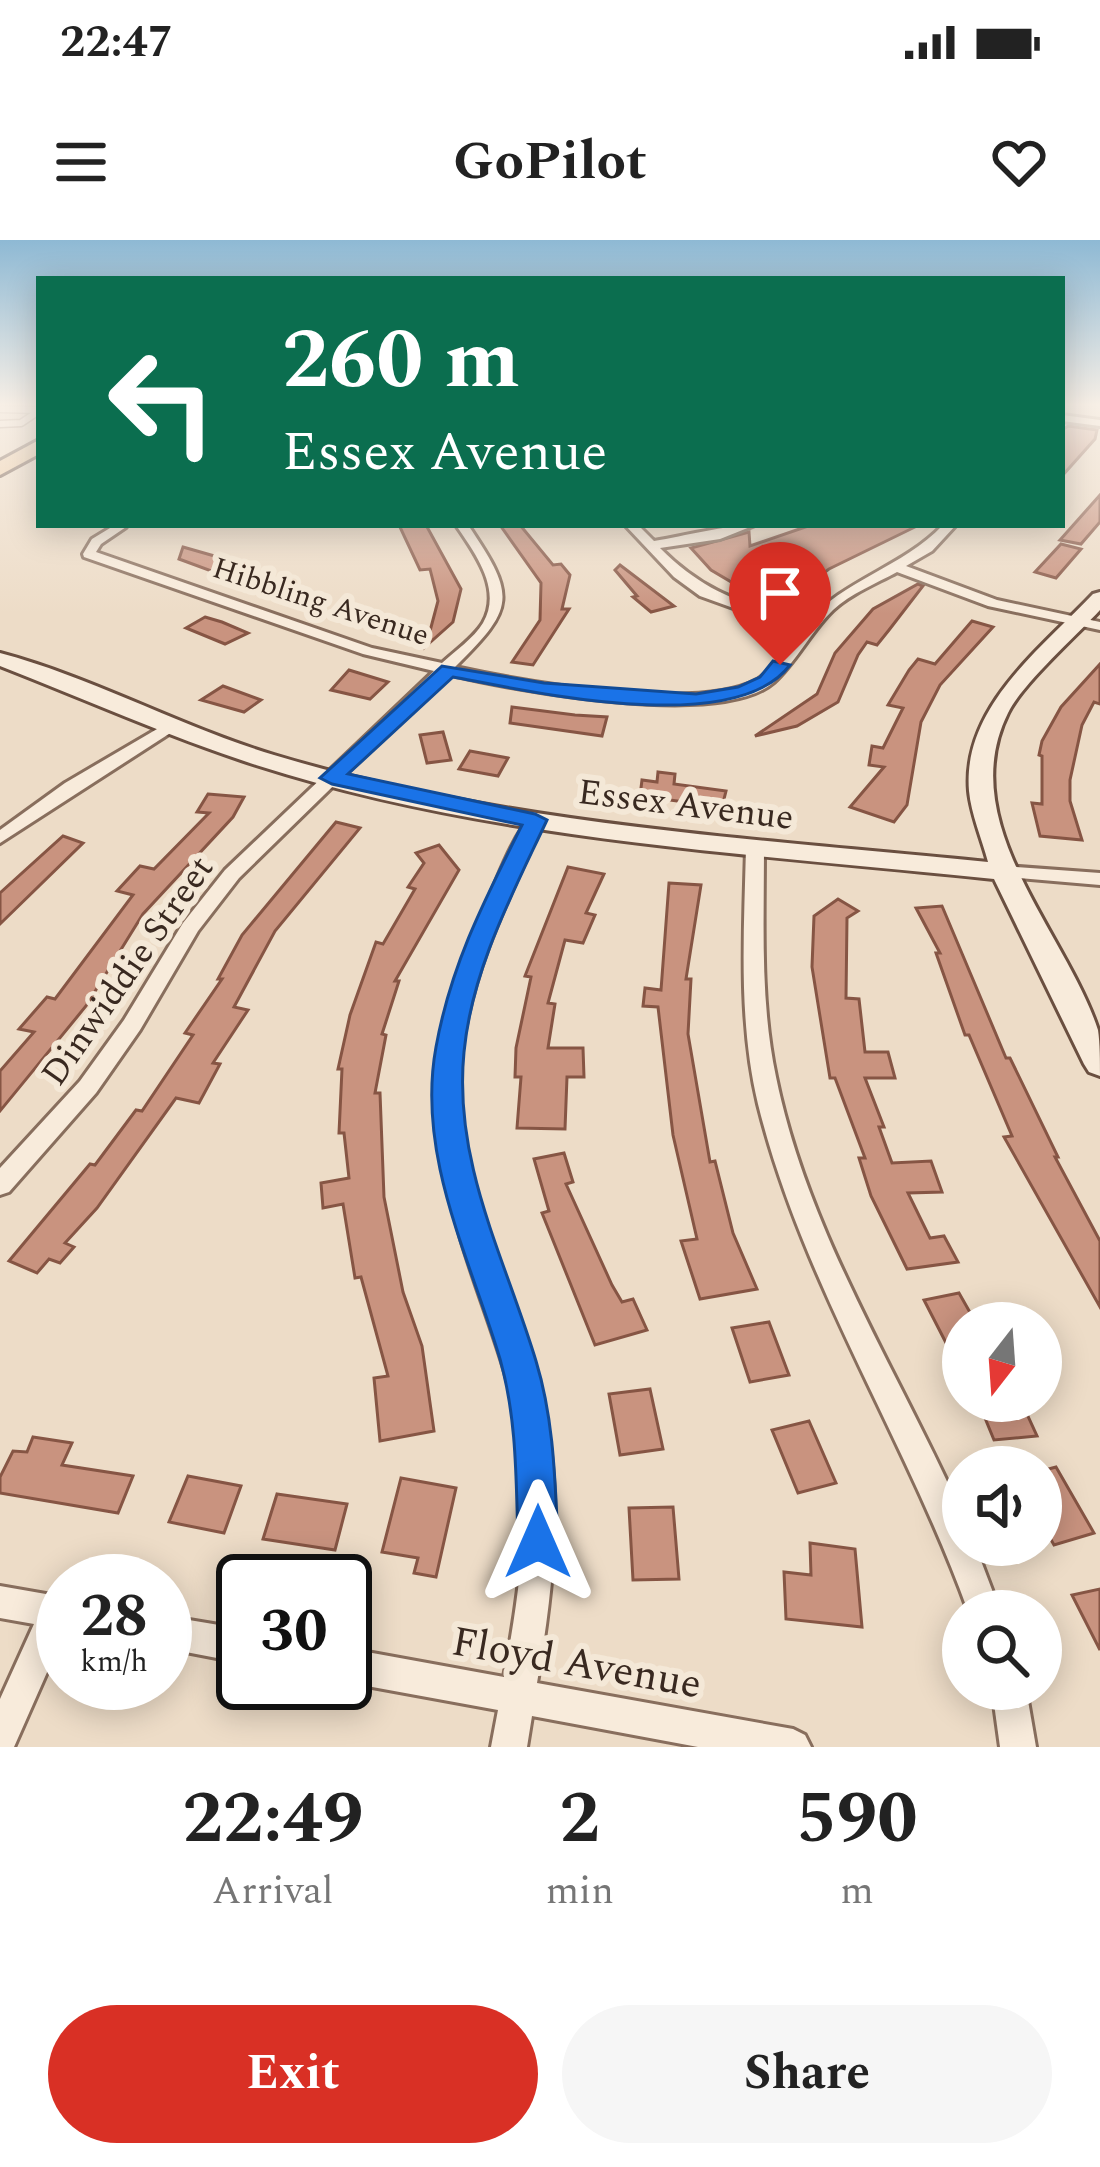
<!DOCTYPE html>
<html lang="en">
<head>
<meta charset="utf-8">
<style>
  :root { --surface:#fff; --page:#f6f6f6; --text:#222; --muted:#767676; --accent:#d93025 }
  body { margin:0; font-family:Spectral,serif; background:var(--page); color:var(--text); height:100vh; display:flex; flex-direction:column; font-size:45px; white-space:nowrap }
  * { box-sizing:border-box; margin:0 }
  p { font-size:39px; color:var(--muted) }
  .icon { flex:none; width:66px; height:66px; fill:none; stroke:currentColor; stroke-width:2; stroke-linecap:round; stroke-linejoin:round }
  .map { position:relative; height:1507px; overflow:hidden }
  .sheet { display:flex; flex-direction:column; background:var(--surface); flex:1 }
  .sheet>* { flex:none }
  .top-card { position:absolute; left:36px; top:36px; width:1029px; height:252px; border-radius:0px; box-shadow:0 6px 30px #0003; background:#0b6e4f; color:#fff; overflow:hidden }
  .needle { width:78px; rotate:197deg }
  .controls { position:absolute; left:942px; top:1062px; display:grid; gap:24px }
  .controls a { display:grid; place-items:center; width:120px; height:120px; border-radius:50%; background:var(--surface); box-shadow:0 6px 30px #0003; font-size:60px }
  .speed { position:absolute; left:36px; top:1314px; display:flex; gap:24px; font-size:60px; font-weight:700; text-align:center }
  .speed>* { display:grid; place-content:center; width:156px; height:156px; border-radius:50%; background:var(--surface); box-shadow:0 6px 30px #0003; line-height:1 }
  .speed small { font-size:30px; font-weight:400 }
  .speed .limit { border:6px solid #111; border-radius:18px; background:#fff; color:#111 }
  .pin { position:absolute; display:grid; place-items:center; width:102px; height:102px; color:#fff; margin:-123px -51px; border-radius:50% 50% 50% 0; rotate:-45deg; box-shadow:0 0 12px #0007 }
  .pin .icon { rotate:45deg }
  .me { position:absolute; width:132px; margin:-66px; rotate:0deg; stroke-linejoin:round; filter:drop-shadow(0 0 9px #0008) }
  .turn { display:flex; align-items:center; gap:42px; height:252px; padding:0 48px; font-size:54px }
  .turn .icon { width:156px; height:156px; stroke-width:2.5 }
  .turn b { display:block; font-size:84px; line-height:102px }
  .eta { display:flex; justify-content:space-evenly; align-items:center; height:204px; text-align:center }
  .eta b { font-size:72px; font-weight:700; line-height:84px }
  .action { display:flex; gap:24px; margin-top:auto; padding:24px 48px }
  .action a { flex:1; height:138px; border-radius:72px; background:var(--accent); color:#fff; font-size:48px; font-weight:700; line-height:138px; text-align:center }
  .action a+a { background:var(--page); color:var(--text) }
  .status { display:flex; justify-content:space-between; align-items:center; height:84px; padding:0 60px; background:var(--surface); direction:ltr }
  .status svg { height:33px; fill:currentColor }
  header { display:flex; justify-content:space-between; align-items:center; height:156px; padding:0 48px; background:var(--surface); font-size:54px; font-weight:700 }
  .map>svg:first-child { display:block }
  .building { fill:#c9937f; stroke:#865544; stroke-width:3 }
  .lines { fill:none; stroke-linecap:round; stroke-linejoin:round }
  .lane-casing { stroke:#886e5d; stroke-width:9 }
  .street-casing { stroke:#886e5d; stroke-width:6 }
  .secondary-casing { stroke:#6a4f40; stroke-width:6 }
  .primary-casing { stroke:#563d31; stroke-width:6 }
  .lane { stroke:#f8ebdb; stroke-width:6 }
  .street { fill:#f8ebdb; fill-rule:evenodd }
  .secondary { fill:#f8ebdb; fill-rule:evenodd }
  .primary { fill:#eecba1; fill-rule:evenodd }
  .route { fill:#1a73e8; stroke:#114b97; stroke-width:3 }
  .labels { text-anchor:middle; stroke-width:12; stroke-linejoin:round; paint-order:stroke }
  .far-street-label { font-size:30px; fill:#392920; stroke:#f4e8d7 }
  .street-label { font-size:36px; fill:#392920; stroke:#f4e8d7 }
  .near-street-label { font-size:42px; fill:#392920; stroke:#f4e8d7 }
</style>
</head>
<body>
<div class="status"><b>22:47</b><svg viewBox="0 0 49 12"><path d="M0 12V9h3v3zM5 12V6h3v6zM10 12V3h3v9zM15 12V0h3v12zM26 1h20v11H26zM47 4h2v5h-2z"/></svg></div>
<header><svg class="icon" aria-label="menu" viewBox="0 0 24 24"><path d="M4 6h16M4 12h16M4 18h16"/></svg>GoPilot<svg class="icon" aria-label="heart" viewBox="0 0 24 24"><path d="M12 20l-8-8c-3-5 5-10 8-4 3-6 11-1 8 4z"/></svg></header>
<div class="map">
<svg width="1100" height="1507" viewBox="0 0 1100 1507">
  <rect width="100%" height="100%" fill="#eddcc7"/>
  <g class="building">
    <polygon points="1068,186 1097,190 1095,199 1062,236 1062,190"/>
    <polygon points="1100,255 1100,282 1081,304 1060,300"/>
    <polygon points="399,285 426,285 461,349 453,382 426,406 438,361 430,329 420,330"/>
    <polygon points="500,285 520,285 553,325 561,324 570,335 562,369 569,369 533,425 512,422 540,380 541,343"/>
    <polygon points="811,285 919,285 829,329 784,363 750,353 711,330 691,308 749,292 750,306"/>
    <polygon points="1061,304 1081,309 1056,338 1035,332"/>
    <polygon points="183,307 225,319 252,328 230,338 179,319"/>
    <polygon points="620,325 674,366 651,372 633,357 637,356 615,330"/>
    <polygon points="918,344 923,346 889,390 877,405 867,402 858,415 838,462 797,486 755,496 817,454 835,413 873,369"/>
    <polygon points="205,377 222,382 248,393 225,404 186,388"/>
    <polygon points="972,381 993,387 940,445 921,482 907,565 894,582 850,567 884,527 869,525 872,506 883,508 903,468 888,465 909,430 918,419 935,424"/>
    <polygon points="1100,424 1100,464 1094,462 1082,485 1070,540 1070,561 1082,600 1040,596 1032,563 1042,564 1042,516 1039,515 1042,501 1061,467"/>
    <polygon points="349,430 388,442 370,459 331,450"/>
    <polygon points="223,446 261,460 244,472 201,460"/>
    <polygon points="512,467 575,475 607,477 602,496 510,483"/>
    <polygon points="443,492 451,520 427,523 420,495"/>
    <polygon points="470,511 508,518 498,536 459,529"/>
    <polygon points="658,532 675,534 674,544 726,551 722,567 640,556 642,540 657,542"/>
    <polygon points="208,554 244,557 233,577 143,674 86,766 0,871 0,831 34,792 19,789 47,757 55,759 133,655 117,651 140,626 154,629 209,573 197,572"/>
    <polygon points="336,582 360,588 275,691 234,767 248,770 213,823 220,824 199,863 176,858 97,968 65,1003 74,1007 60,1023 49,1019 37,1033 9,1021 90,924 95,925 136,870 142,871 193,795 185,793 222,739 218,739 242,695"/>
    <polygon points="63,596 83,603 0,684 0,653"/>
    <polygon points="439,605 459,630 395,741 399,741 382,794 386,795 375,853 380,853 384,957 403,1052 422,1106 434,1191 380,1201 374,1138 388,1136 361,1037 355,1038 343,964 323,968 321,943 349,938 344,893 339,893 342,829 338,829 350,775 376,702 383,704 415,649 408,647 424,623 416,613"/>
    <polygon points="568,627 604,634 586,673 595,675 583,703 565,700 548,763 555,764 548,808 583,808 584,837 567,837 565,889 517,888 521,837 515,837 516,808 531,737 525,736"/>
    <polygon points="669,643 701,645 686,739 691,739 688,794 710,922 715,921 733,993 757,1049 700,1059 681,1001 697,999 673,895 658,767 643,766 645,748 661,750"/>
    <polygon points="838,659 858,671 847,678 846,758 859,759 865,812 888,812 895,838 865,838 884,887 879,887 892,923 931,921 942,952 908,953 930,998 944,996 958,1022 907,1029 871,956 859,918 865,918 835,838 830,838 812,727 814,676"/>
    <polygon points="942,666 1006,818 1010,818 1058,917 1055,917 1100,1001 1100,1067 1004,897 1012,896 969,795 965,795 936,713 940,713 916,668"/>
    <polygon points="564,913 573,942 566,944 612,1045 622,1062 633,1059 647,1090 595,1105 542,973 549,971 534,919"/>
    <polygon points="959,1053 976,1083 963,1083 963,1136 924,1060"/>
    <polygon points="769,1082 789,1135 750,1142 732,1088"/>
    <polygon points="650,1149 663,1209 620,1215 609,1154"/>
    <polygon points="978,1161 1021,1161 1037,1196 994,1200"/>
    <polygon points="809,1181 836,1243 798,1253 772,1190"/>
    <polygon points="33,1197 72,1203 62,1225 133,1236 118,1273 0,1253 0,1237 13,1211 27,1212"/>
    <polygon points="1056,1227 1094,1293 1054,1305 1041,1282 1041,1231"/>
    <polygon points="188,1236 241,1246 224,1293 169,1282"/>
    <polygon points="401,1238 456,1248 436,1337 414,1333 418,1318 382,1312"/>
    <polygon points="277,1254 347,1264 335,1310 263,1299"/>
    <polygon points="673,1267 679,1339 633,1340 629,1268"/>
    <polygon points="810,1303 855,1309 862,1387 786,1379 784,1332 811,1335"/>
    <polygon points="1100,1349 1100,1410 1072,1355"/>
  </g>
  <g class="lines">
    <g class="lane-casing">
      <g id="lane">
        <polyline points="0,169 39,170"/>
        <polyline points="0,184 21,183 39,171"/>
      </g>
    </g>
    <g class="street-casing">
      <g id="street">
        <polygon points="1062,175 1100,180 1100,186 1062,181"/>
        <path d="M115,285L126,287L101,304L96,312L372,408L442,423C455,411 474,398 483,383C503,349 474,312 456,285H468C516,356 516,367 455,427C524,442 697,473 757,440C774,430 788,407 800,392L700,356L674,337L625,285H638L654,301C685,296 725,285 755,285L720,299L660,308C708,356 744,362 806,384C844,339 902,328 943,285H956L932,311L906,326L997,360L1100,382V390L988,366L897,332C877,343 850,354 833,370C811,391 797,421 774,442C721,489 515,450 448,434L239,638L198,691L140,790L96,853L9,952L0,955V928L80,841L124,780L183,683L225,630L434,431L363,414L84,317L83,314L92,299Z"/>
        <polygon points="169,482 175,484 175,490 0,603 0,590 65,543"/>
        <path d="M535,576L544,581C507,660 466,741 460,829C453,948 514,1052 542,1163C564,1256 553,1350 537,1443L793,1489L805,1495L811,1507H698L532,1476L527,1507H491L498,1470L345,1442V1408L504,1437C519,1356 531,1274 519,1192C508,1125 480,1063 461,999C425,875 434,779 487,662C497,641 517,584 535,576Z"/>
        <path d="M755,602L764,608C764,684 760,762 776,837C808,994 899,1132 963,1276V1305H975L1000,1371H968C906,1199 802,1042 758,864C738,780 744,693 746,608Z"/>
        <polygon points="1004,626 1100,633 1100,645 997,636 995,632 997,628"/>
        <polygon points="0,1346 63,1357 63,1396 14,1507 0,1507 0,1459 34,1384 0,1378"/>
        <polygon points="165,1376 243,1389 243,1423 165,1408"/>
        <polygon points="992,1449 1026,1449 1036,1507 1000,1507"/>
      </g>
    </g>
    <g class="secondary-casing">
      <path id="secondary" d="M1100,352V370C1076,396 1022,444 1008,473C953,583 1066,692 1098,790C1100,803 1100,822 1100,836L1089,832L1084,824L994,639C748,613 493,601 256,525C169,497 85,459 0,426V413C94,438 181,487 274,515C505,585 749,598 988,622C982,599 971,574 969,551C962,467 1042,408 1093,354Z"/>
    </g>
    <g class="primary-casing">
      <polygon id="primary" points="39,200 39,214 0,235 0,221"/>
    </g>
    <use href="#lane" class="lane"/>
    <use href="#street" class="street"/>
    <use href="#secondary" class="secondary"/>
    <use href="#primary" class="primary"/>
  </g>
  <linearGradient id="sky" x2="0" y2="1"><stop stop-color="#8eb9d4"/><stop offset="0.44" stop-color="#f7efe6"/><stop offset="1" stop-color="#f7efe6" stop-opacity="0"/></linearGradient>
  <rect width="1100" height="374" fill="url(#sky)"/>
  <path class="route" d="M773,421L790,425C735,498 534,452 453,437L348,534L535,574L547,580C512,655 472,729 464,812C453,923 505,1018 536,1121C554,1180 555,1240 558,1302L552,1316L538,1322L524,1316L518,1302C516,1240 517,1179 500,1119C470,1018 416,916 436,807C451,724 485,659 522,585L332,544L320,538L442,426L544,443L696,454L738,447L760,437Z"/>
  <g class="labels">
    <g class="far-street-label">
      <text transform="translate(321 361) rotate(18)" y="10">Hibbling Avenue</text>
    </g>
    <g class="street-label">
      <text transform="translate(686 563) rotate(7)" y="13">Essex Avenue</text>
      <text transform="translate(126 730) rotate(-55)" y="13">Dinwiddie Street</text>
    </g>
    <g class="near-street-label">
      <text transform="translate(577 1421) rotate(10)" y="15">Floyd Avenue</text>
    </g>
  </g>
</svg>
<div class="controls">
<a><svg class="needle" viewBox="-14 -14 28 28"><path d="M0-13l5 13h-10z" fill="#e53935"/><path d="M0 13l5-13h-10z" fill="#767676"/></svg></a>
<a><svg class="icon" aria-label="sound" viewBox="0 0 24 24"><path d="M4 9h4l5-4v14l-5-4H4zM17 9q2 3 0 6"/></svg></a>
<a><svg class="icon" aria-label="search" viewBox="0 0 24 24"><circle cx="10" cy="10" r="6"/><path d="M15 15l6 6"/></svg></a>
</div>
<div class="speed"><div>28<small>km/h</small></div><div class="limit">30</div></div>
<div class="pin" style="left:780px;top:425px;background:#d93025"><svg class="icon" aria-label="arrive" viewBox="0 0 24 24"><path d="M6 21V4h12l-3 4 3 4H6"/></svg></div>
<svg class="me" style="left:538px;top:1302px" viewBox="-20 -20 40 40"><path d="M0-17L14 15 0 8-14 15z" fill="#1a73e8" stroke="#fff" stroke-width="4"/></svg>
<div class="top-card">
<div class="turn"><svg class="icon" aria-label="left" viewBox="0 0 24 24"><path d="M17 20v-9H6M10 6l-5 5 5 5"/></svg><div><b>260 m</b>Essex Avenue</div></div>
</div>
</div>
<section class="sheet">
<div class="eta">
<div><b>22:49</b><p>Arrival</p></div>
<div><b>2</b><p>min</p></div>
<div><b>590</b><p>m</p></div>
</div>
<div class="action"><a>Exit</a><a>Share</a></div>
</section>
</body>
</html>
